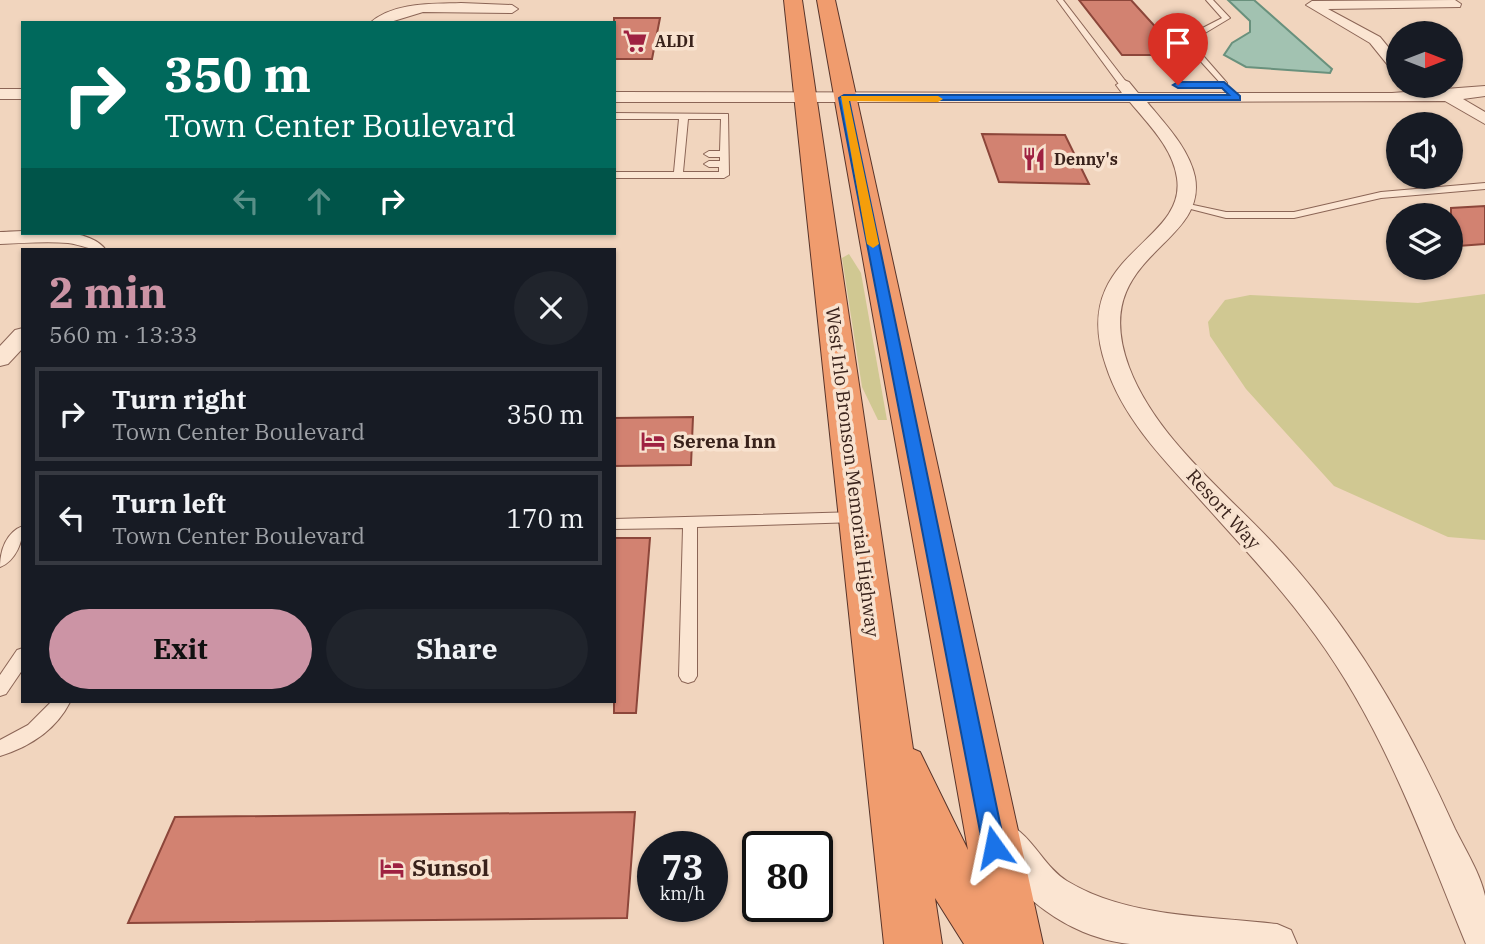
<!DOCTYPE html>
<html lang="en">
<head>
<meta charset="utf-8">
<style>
  :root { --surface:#171b24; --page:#20242c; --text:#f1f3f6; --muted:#9ea1a6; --line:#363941; --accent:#cc94a5 }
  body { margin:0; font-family:"IBM Plex Serif",serif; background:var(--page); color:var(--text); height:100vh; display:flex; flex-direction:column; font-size:26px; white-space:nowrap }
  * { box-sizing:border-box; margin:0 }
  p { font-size:23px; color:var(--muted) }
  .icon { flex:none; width:38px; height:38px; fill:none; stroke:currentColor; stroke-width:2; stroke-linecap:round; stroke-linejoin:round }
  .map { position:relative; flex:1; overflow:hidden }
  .panel { position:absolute; left:21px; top:248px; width:595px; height:455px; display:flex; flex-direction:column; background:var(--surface); border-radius:0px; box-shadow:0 2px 5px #0004 }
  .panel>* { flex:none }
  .guide { position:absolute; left:21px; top:21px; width:595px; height:214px; border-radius:0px; box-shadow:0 2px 5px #0004; background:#00695c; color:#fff; overflow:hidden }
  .needle { width:46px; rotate:90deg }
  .tools { position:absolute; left:1386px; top:21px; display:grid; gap:14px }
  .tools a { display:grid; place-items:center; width:77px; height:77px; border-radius:50%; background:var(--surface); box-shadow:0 2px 5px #0004; font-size:35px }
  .speed { position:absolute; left:637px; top:831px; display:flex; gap:14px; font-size:35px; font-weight:700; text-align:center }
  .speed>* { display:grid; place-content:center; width:91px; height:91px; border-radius:50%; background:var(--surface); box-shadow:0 2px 5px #0004; line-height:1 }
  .speed small { font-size:18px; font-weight:400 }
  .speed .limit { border:4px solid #111; border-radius:10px; background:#fff; color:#111 }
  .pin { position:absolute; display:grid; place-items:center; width:60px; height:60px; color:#fff; margin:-72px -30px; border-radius:50% 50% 50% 0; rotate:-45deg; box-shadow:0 0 7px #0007 }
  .pin .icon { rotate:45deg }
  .me { position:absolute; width:77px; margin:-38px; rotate:348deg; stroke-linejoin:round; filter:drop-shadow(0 0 5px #0008) }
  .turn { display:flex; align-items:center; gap:24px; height:147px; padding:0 28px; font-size:32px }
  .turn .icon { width:91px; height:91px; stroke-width:2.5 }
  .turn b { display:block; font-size:49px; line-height:60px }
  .lanes { display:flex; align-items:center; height:66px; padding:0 28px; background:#0003; justify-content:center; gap:35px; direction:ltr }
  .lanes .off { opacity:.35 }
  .round { display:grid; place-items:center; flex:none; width:74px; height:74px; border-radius:37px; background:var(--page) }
  .summary { display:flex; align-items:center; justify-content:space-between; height:119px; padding:0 28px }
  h1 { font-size:42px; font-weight:700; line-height:52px; color:var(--accent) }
  .primary-button { display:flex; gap:14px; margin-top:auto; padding:14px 28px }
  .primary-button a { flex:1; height:80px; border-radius:42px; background:var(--accent); color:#111; font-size:28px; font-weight:700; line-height:80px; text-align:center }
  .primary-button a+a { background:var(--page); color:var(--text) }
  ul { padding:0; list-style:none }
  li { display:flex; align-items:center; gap:21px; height:94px; margin:0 14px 10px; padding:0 14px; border:4px solid var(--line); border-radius:0px }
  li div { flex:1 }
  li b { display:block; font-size:26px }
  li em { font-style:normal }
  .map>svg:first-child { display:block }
  .green { fill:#d0c892 }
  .water { fill:#a2c2b1; stroke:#69917d; stroke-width:2 }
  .building { fill:#d28271; stroke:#8c463a; stroke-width:2 }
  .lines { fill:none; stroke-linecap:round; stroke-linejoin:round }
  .service-casing { stroke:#8b6556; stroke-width:2 }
  .minor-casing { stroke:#8b6556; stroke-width:2 }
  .trunk-casing { stroke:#58342a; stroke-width:2 }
  .service { fill:#fbe5d2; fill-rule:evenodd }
  .minor { fill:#fbe5d2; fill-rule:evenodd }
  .trunk { fill:#f09c6e; fill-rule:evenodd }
  .route { fill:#1a73e8; stroke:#114b97; stroke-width:2 }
  .slow { fill:#f59e0b }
  .labels { text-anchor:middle; stroke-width:7; stroke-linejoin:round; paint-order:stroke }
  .far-poi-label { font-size:16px; font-weight:bold; fill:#39221b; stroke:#f8e2cf; text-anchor:start }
  .poi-label { font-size:19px; font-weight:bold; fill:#39221b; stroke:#f8e2cf; text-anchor:start }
  .street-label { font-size:19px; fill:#39221b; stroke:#f8e2cf }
  .near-poi-label { font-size:23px; font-weight:bold; fill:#39221b; stroke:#f8e2cf; text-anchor:start }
</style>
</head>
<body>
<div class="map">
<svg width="1485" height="944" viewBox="0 0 1485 944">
  <rect width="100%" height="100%" fill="#f1d5be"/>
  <g class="green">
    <polygon points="849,254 861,273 887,420 878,420 862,387 842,258"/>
    <polygon points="1485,294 1485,540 1448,537 1334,486 1246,389 1210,336 1208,322 1225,300 1250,295 1418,303"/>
  </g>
  <polygon class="water" points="1228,0 1254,0 1332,69 1330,73 1246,67 1224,55 1232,43 1250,32 1250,21"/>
  <g class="building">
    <polygon points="1079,0 1131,0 1181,55 1122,55"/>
    <polygon points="614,18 660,18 652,59 614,59"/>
    <polygon points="982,134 1065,135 1089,184 999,182"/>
    <polygon points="1485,206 1485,244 1458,246 1451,240 1451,208"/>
    <polygon points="693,417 691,465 614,466 614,418"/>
    <polygon points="614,538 650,538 636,713 614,713"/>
    <polygon points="635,812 627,918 128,923 175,817"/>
  </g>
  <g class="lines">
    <g class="service-casing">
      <g id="service">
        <polygon points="1057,0 1063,0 1127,83 1127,87 1121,87"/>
        <polygon points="1206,0 1213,0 1230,18 1195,39 1192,43 1227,83 1227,87 1224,87 1184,43 1189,35 1222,18"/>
        <path d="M614,113L728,114L729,175L724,178H614V172H674L679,119H614ZM688,119H721L720,151H709L704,154L709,157H720V161H709L704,164L709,167H719V172H683Z"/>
        <polygon points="1485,183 1485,189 1381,198 1294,218 1226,218 1179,206 1184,203 1226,212 1294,212 1381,192"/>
        <polygon points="857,512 862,513 864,517 862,521 857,522 697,527 697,676 694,681 688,683 682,681 679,676 683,528 614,529 614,519"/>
        <path d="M23,526C23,541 16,561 0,567C0,551 6,532 23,526Z"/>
        <polygon points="23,648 23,669 6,694 0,696 0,675 17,650"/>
        <path d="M51,702H70C56,730 29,747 0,756V740L28,725Z"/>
      </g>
    </g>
    <g class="minor-casing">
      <g id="minor">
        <polygon points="1455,0 1461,4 1460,7 1328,9 1380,37 1398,59 1396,70 1391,69 1370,43 1306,5 1312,1"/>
        <path d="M461,3L512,5L518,9L512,13L423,12L387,23H370C393,2 432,4 461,3Z"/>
        <path d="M1124,80L1129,82L1138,93H1392L1485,86V96L1463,99L1485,112V124L1445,101L1147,102C1165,124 1189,148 1195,177C1208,248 1087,254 1129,367C1155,436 1222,489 1272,542C1352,627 1407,722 1455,829C1465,849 1481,875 1485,896C1485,911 1485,929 1485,944H1466C1423,839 1384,729 1316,636C1280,586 1237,541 1196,495C1161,457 1122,416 1106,366C1067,253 1187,245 1177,178C1173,148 1148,124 1130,102H614V92L1122,93L1116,85Z"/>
        <rect x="0" y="89" width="23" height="10"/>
        <path d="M0,232C27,231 88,225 106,250C91,251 83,245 68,243C46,241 23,243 0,244Z"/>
        <polygon points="23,328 23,348 8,364 0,366 0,346 15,330"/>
        <path d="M1006,823C1032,834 1043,866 1067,881C1128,918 1209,916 1277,924L1291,930L1297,944C1242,944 1184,944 1130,944C1070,938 1011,895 988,841L993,829Z"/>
      </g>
    </g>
    <g class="trunk-casing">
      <polygon id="trunk" points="784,0 802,0 913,749 920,752 968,850 817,0 835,0 1043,944 964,944 935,898 942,944 884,944"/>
    </g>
    <use href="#service" class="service"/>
    <use href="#minor" class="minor"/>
    <use href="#trunk" class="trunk"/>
  </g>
  <polygon class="route" points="1224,82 1240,96 1240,100 849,100 1005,847 1002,855 994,858 986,855 983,847 839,98 844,95 1229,95 1222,88 1178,88 1173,85 1178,82"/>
  <polygon class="slow" points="841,96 938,96 943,99 938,102 849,101 879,244 873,248 867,244"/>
  <defs>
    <g id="supermarket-bare" transform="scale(1.89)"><path d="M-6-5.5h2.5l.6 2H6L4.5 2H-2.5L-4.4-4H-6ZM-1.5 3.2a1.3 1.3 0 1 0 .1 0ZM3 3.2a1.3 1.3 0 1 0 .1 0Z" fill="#9e2141" stroke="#f8e2cf" stroke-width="2.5" paint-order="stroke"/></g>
    <g id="restaurant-bare" transform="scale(1.89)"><path d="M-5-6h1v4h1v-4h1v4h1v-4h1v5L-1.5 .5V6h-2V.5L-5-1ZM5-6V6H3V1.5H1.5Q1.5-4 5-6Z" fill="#9e2141" stroke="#f8e2cf" stroke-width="2.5" paint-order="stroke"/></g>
    <g id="hotel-bare" transform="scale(1.89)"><path d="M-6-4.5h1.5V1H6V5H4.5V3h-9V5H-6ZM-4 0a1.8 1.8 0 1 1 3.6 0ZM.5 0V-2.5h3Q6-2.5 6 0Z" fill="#9e2141" stroke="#f8e2cf" stroke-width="2.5" paint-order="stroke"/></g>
  </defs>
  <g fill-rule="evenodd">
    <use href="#supermarket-bare" x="635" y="41"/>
    <use href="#restaurant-bare" x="1034" y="159"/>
    <use href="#hotel-bare" x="653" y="441"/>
    <use href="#hotel-bare" x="392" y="868"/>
  </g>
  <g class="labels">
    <g class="far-poi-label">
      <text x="655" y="47">ALDI</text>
      <text x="1054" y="165">Denny's</text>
    </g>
    <g class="poi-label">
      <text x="673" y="448">Serena Inn</text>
    </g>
    <g class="street-label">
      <text transform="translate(853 472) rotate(83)" y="7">West Irlo Bronson Memorial Highway</text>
      <text transform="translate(1224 509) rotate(48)" y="7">Resort Way</text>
    </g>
    <g class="near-poi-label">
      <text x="412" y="876">Sunsol</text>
    </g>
  </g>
</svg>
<div class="tools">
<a><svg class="needle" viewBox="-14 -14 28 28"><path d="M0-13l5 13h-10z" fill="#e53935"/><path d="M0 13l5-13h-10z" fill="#9ea1a6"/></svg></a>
<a><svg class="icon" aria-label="sound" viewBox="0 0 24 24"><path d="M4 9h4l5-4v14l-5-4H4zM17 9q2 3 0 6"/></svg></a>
<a><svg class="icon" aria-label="layers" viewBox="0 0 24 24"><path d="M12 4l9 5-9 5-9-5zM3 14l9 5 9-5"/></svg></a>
</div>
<div class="speed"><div>73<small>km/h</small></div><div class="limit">80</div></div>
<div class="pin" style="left:1178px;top:85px;background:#d93025"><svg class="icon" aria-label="arrive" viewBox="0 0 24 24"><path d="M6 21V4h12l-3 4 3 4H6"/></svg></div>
<svg class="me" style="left:994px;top:847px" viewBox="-20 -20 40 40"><path d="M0-17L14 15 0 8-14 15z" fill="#1a73e8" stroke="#fff" stroke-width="4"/></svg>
<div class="guide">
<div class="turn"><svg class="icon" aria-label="right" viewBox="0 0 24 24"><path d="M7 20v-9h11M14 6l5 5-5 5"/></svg><div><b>350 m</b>Town Center Boulevard</div></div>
<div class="lanes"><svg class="icon off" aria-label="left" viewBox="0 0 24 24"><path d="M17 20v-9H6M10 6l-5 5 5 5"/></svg><svg class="icon off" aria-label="ahead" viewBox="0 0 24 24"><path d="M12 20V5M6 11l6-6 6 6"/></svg><svg class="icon" aria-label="right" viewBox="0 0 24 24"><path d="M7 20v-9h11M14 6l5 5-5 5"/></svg></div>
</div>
<section class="panel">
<div class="summary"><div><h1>2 min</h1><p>560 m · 13:33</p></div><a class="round"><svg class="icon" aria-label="close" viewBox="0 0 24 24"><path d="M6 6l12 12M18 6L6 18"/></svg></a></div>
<ul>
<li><svg class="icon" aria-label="right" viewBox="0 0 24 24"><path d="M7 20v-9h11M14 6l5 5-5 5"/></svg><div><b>Turn right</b><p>Town Center Boulevard</p></div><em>350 m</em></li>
<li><svg class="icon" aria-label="left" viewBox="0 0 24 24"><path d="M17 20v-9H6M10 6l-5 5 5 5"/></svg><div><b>Turn left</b><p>Town Center Boulevard</p></div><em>170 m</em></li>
</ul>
<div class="primary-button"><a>Exit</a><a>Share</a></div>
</section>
</div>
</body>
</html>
